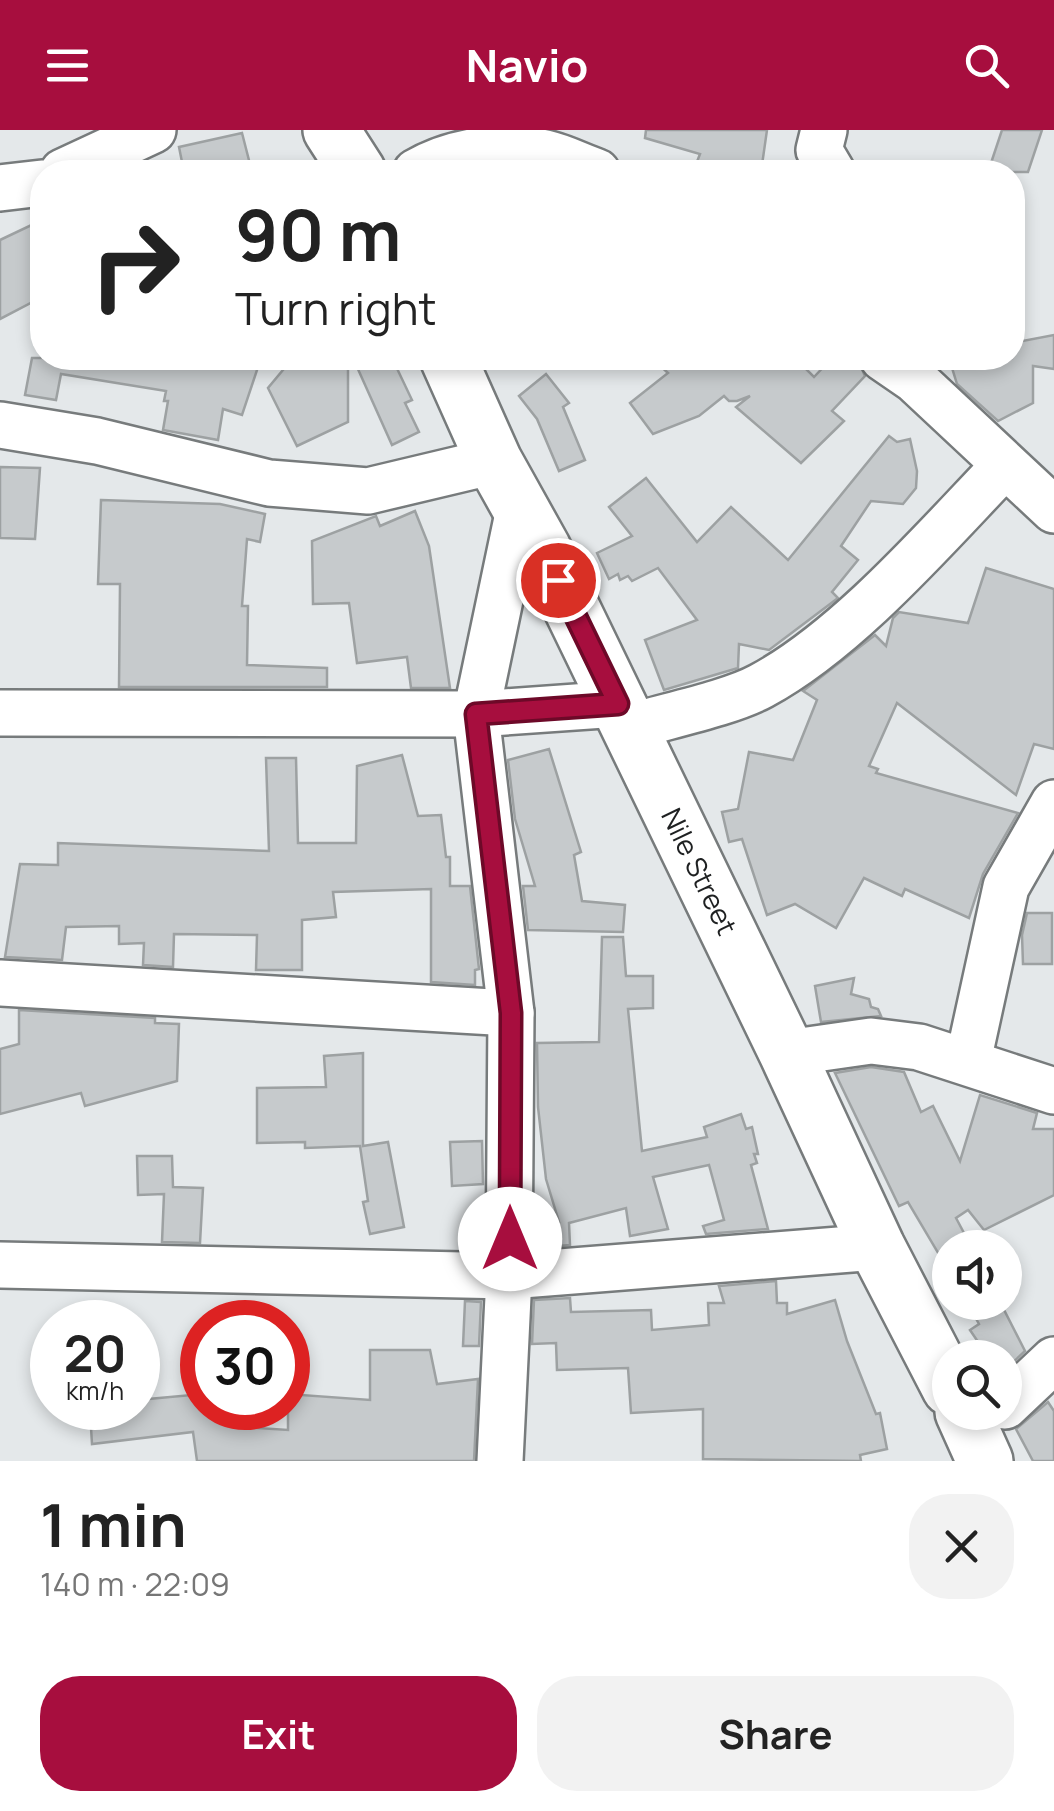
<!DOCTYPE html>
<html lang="en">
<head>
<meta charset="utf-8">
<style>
  :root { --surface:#fff; --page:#f2f2f2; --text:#222; --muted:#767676; --accent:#a70e3e }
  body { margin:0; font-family:Manrope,sans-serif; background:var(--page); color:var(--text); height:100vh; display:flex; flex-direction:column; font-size:38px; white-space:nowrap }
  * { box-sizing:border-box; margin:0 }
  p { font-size:32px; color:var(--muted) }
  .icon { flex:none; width:55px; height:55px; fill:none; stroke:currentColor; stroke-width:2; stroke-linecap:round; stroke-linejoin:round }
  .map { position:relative; height:1331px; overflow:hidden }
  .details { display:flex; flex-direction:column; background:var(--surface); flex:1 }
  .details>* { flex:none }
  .banner { position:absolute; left:30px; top:30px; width:995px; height:210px; border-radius:40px; box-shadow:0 5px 15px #0003; background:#fff; color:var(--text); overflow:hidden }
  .fabs { position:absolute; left:932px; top:1100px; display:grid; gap:20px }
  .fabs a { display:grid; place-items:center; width:90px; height:90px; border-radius:50%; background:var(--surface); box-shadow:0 5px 15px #0003; font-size:50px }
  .speed { position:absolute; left:30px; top:1170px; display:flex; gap:20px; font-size:50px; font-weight:700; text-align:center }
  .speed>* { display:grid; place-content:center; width:130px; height:130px; border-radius:50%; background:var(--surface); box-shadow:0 5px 15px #0003; line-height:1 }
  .speed small { font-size:25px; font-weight:400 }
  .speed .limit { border:15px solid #d22; background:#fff; color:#111 }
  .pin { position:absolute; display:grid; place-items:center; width:85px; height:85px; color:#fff; margin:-42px; border:5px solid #fff; border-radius:50%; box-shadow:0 2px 10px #0007 }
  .me { position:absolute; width:110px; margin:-55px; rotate:0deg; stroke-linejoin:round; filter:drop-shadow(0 0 8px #0008) }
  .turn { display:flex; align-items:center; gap:35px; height:210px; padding:0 40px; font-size:45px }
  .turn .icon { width:130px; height:130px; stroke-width:2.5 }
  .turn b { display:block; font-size:70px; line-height:85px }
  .round { display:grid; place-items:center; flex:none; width:105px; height:105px; border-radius:40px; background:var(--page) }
  .headline { display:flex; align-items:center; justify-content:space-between; height:170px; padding:0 40px }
  h1 { font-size:60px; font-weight:700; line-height:75px }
  .action { display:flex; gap:20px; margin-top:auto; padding:20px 40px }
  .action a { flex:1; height:115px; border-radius:40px; background:var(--accent); color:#fff; font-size:40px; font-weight:700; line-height:115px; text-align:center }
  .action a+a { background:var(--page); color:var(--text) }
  header { display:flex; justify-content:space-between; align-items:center; height:130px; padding:0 40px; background:var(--accent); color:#fff; font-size:45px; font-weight:700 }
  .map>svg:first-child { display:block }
  .building { fill:#c6cacc; stroke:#9da1a2; stroke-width:2.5 }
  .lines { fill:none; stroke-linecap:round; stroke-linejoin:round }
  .minor-casing { stroke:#777b7c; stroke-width:50 }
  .major-casing { stroke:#777b7c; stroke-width:60 }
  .minor { stroke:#fff; stroke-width:45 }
  .major { stroke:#fff; stroke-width:55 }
  .route-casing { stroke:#6d0928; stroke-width:25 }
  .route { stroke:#a70e3e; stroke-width:18 }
  .labels { text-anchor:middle; stroke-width:8; stroke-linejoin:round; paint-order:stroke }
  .street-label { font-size:28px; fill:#1e2021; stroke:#e4e8ea }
</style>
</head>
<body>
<header><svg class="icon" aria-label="menu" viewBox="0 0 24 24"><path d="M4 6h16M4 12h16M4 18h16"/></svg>Navio<svg class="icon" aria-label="search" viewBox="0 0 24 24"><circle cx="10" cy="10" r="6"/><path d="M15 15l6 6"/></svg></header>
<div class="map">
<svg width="1054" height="1331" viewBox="0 0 1054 1331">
  <rect width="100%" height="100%" fill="#e4e8ea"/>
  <g class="building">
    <polygon points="646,0 767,0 761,42 693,42 700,24 645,8"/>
    <polygon points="1002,0 1042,0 1028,42 988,42"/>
    <polygon points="242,3 252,42 184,42 179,17"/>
    <polygon points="42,90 42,167 0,189 0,110"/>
    <polygon points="1054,205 1054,239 1033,236 1033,273 998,291 957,254 949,228 1012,228 1012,213"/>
    <polygon points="32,228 231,228 258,237 242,285 223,279 218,310 163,300 168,271 164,271 166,261 61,244 56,270 25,265"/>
    <polygon points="293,228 348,228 348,292 297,316 268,258"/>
    <polygon points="353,228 392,228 412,270 405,273 419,302 392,315"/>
    <polygon points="652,228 795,228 814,247 832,228 857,228 865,246 832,281 844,291 801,333 736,277 750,266 737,271 729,271 724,266 699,286 653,304 630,273 668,243"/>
    <polygon points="546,244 569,273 563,277 585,330 559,341 537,289 519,266"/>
    <polygon points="889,306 897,312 910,309 917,341 916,358 903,374 871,371 841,416 858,430 832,462 838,468 769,520 739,514 738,538 664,560 645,510 697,490 658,438 632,451 628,446 620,450 618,444 609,449 597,423 632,406 609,377 646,348 697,412 731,377 788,430"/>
    <polygon points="0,337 40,338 35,409 0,408"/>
    <polygon points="101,370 220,374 265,384 260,412 247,409 242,476 248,476 247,535 327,538 327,557 119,557 120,454 98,454"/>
    <polygon points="415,381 429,416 450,558 411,558 407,527 357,533 349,473 313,474 312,411 376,386 380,396"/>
    <polygon points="986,438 1054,459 1054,619 1034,614 1016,665 897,573 869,636 878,639 876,643 1018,683 983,744 969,788 905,759 902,766 864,748 836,798 795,774 767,785 742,709 729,712 722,682 738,679 749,622 793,630 817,570 803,561 875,505 886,516 893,488 899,482 968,493"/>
    <polygon points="549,619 581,722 574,725 582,771 625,775 623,802 528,800 523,756 535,756 515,689 508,630"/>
    <polygon points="402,625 418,686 441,685 446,727 450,727 450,756 470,756 479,839 475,840 475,855 431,852 431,759 333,762 336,787 302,790 302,840 256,840 257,805 174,804 173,837 143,835 144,813 119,814 119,796 66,797 62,830 5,827 20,734 58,735 58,713 269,721 266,628 296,628 298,713 356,713 357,636"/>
    <polygon points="1027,783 1052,783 1052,834 1023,834 1022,805"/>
    <polygon points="602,807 623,807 626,846 653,846 653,878 628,879 642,1021 707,1007 704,997 741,984 746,999 752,997 758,1024 754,1024 757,1033 751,1035 768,1099 706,1104 703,1096 724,1090 709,1035 653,1047 668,1099 630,1106 626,1078 569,1093 570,1115 535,1118 536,1093 559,1092 546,1049 538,977 537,913 599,912"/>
    <polygon points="854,848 851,864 869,869 871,877 878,879 881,886 821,892 815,856"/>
    <polygon points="19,880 155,888 155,893 179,894 177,951 85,976 81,963 0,984 0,919 19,914"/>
    <polygon points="363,923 363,1016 388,1012 404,1097 370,1104 363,1072 368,1071 360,1016 305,1018 305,1012 257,1013 257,958 326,957 324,926"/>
    <polygon points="871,937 904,942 921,982 933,976 960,1031 980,965 1037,983 1033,999 1054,999 1054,1065 984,1100 968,1080 956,1088 972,1118 950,1118 950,1143 908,1072 899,1076 835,943"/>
    <polygon points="482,1011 483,1054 452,1056 450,1012"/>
    <polygon points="137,1026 172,1026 173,1057 203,1058 200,1113 162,1112 164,1064 138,1065"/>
    <polygon points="776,1151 777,1173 787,1173 787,1184 835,1170 847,1211 876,1284 880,1283 887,1319 860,1325 861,1331 703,1329 703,1279 631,1283 628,1238 557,1240 556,1213 532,1214 534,1170 570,1168 571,1182 651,1180 652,1200 709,1195 708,1173 724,1173 719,1156"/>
    <polygon points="465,1171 481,1172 479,1216 463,1216"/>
    <polygon points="967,1172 1000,1172 1025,1221 1005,1240 1005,1228 989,1228 970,1200 979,1194"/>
    <polygon points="370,1220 430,1220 437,1254 478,1249 474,1331 197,1331 193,1302 92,1314 90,1281 138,1278 138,1270 202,1264 202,1278 226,1278 228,1296 288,1300 288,1264 370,1270"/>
    <polygon points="1048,1272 1054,1281 1054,1331 1033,1331 1016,1299"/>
  </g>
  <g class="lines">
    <g class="minor-casing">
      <g id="minor">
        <polyline points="824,0 819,20 832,42"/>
        <polyline points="63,42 153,0"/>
        <path d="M416,42C452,21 503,13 545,23C563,27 580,36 597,42"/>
        <polyline points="0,58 42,53"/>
        <polyline points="883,228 915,250 1054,380"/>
        <polyline points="0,295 97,311 269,353 368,361 494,331"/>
        <polyline points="0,583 476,584 618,574"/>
        <path d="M630,597C666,586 730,573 761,556C848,509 935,408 1004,336"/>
        <polyline points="0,853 511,883 476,584 519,379"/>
        <polyline points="787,923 871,911 919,917 1054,961"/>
        <polyline points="968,931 1006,757 1054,673"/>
        <polyline points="0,1135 509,1146 877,1117"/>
        <polyline points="1005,1276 1054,1230"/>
        <polyline points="500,1331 509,1146 511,883"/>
      </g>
    </g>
    <g class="major-casing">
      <g id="major">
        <polyline points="331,0 358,42"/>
        <path id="s1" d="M448,228L494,331L543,419L787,923L877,1117L950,1258"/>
        <polyline points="963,1282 985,1331"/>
      </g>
    </g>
    <use href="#minor" class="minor"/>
    <use href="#major" class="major"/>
  </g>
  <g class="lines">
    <g class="route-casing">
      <polyline id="route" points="510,1109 511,883 476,584 618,574 558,450"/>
    </g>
    <use href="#route" class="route"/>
  </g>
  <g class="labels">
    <g class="street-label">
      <text dy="10" stroke="none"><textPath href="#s1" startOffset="572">Nile Street</textPath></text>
    </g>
  </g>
</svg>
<div class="fabs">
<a><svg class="icon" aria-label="sound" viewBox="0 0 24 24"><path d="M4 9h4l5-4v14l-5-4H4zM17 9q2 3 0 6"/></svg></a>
<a><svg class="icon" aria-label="search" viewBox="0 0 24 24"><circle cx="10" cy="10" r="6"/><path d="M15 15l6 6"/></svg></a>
</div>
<div class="speed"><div>20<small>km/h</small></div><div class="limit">30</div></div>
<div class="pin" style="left:558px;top:450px;background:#d93025"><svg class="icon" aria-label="arrive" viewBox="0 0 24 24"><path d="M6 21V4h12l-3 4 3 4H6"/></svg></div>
<svg class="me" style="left:510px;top:1109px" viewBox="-20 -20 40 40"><circle r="19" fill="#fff"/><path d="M0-13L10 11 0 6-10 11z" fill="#a70e3e"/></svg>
<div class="banner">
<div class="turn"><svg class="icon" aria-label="right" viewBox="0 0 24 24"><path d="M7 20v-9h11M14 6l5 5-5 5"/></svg><div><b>90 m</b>Turn right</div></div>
</div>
</div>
<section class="details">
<div class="headline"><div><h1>1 min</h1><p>140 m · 22:09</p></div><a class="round"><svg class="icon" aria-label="close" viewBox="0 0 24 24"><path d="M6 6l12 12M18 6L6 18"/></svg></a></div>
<div class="action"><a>Exit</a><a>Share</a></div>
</section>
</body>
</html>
